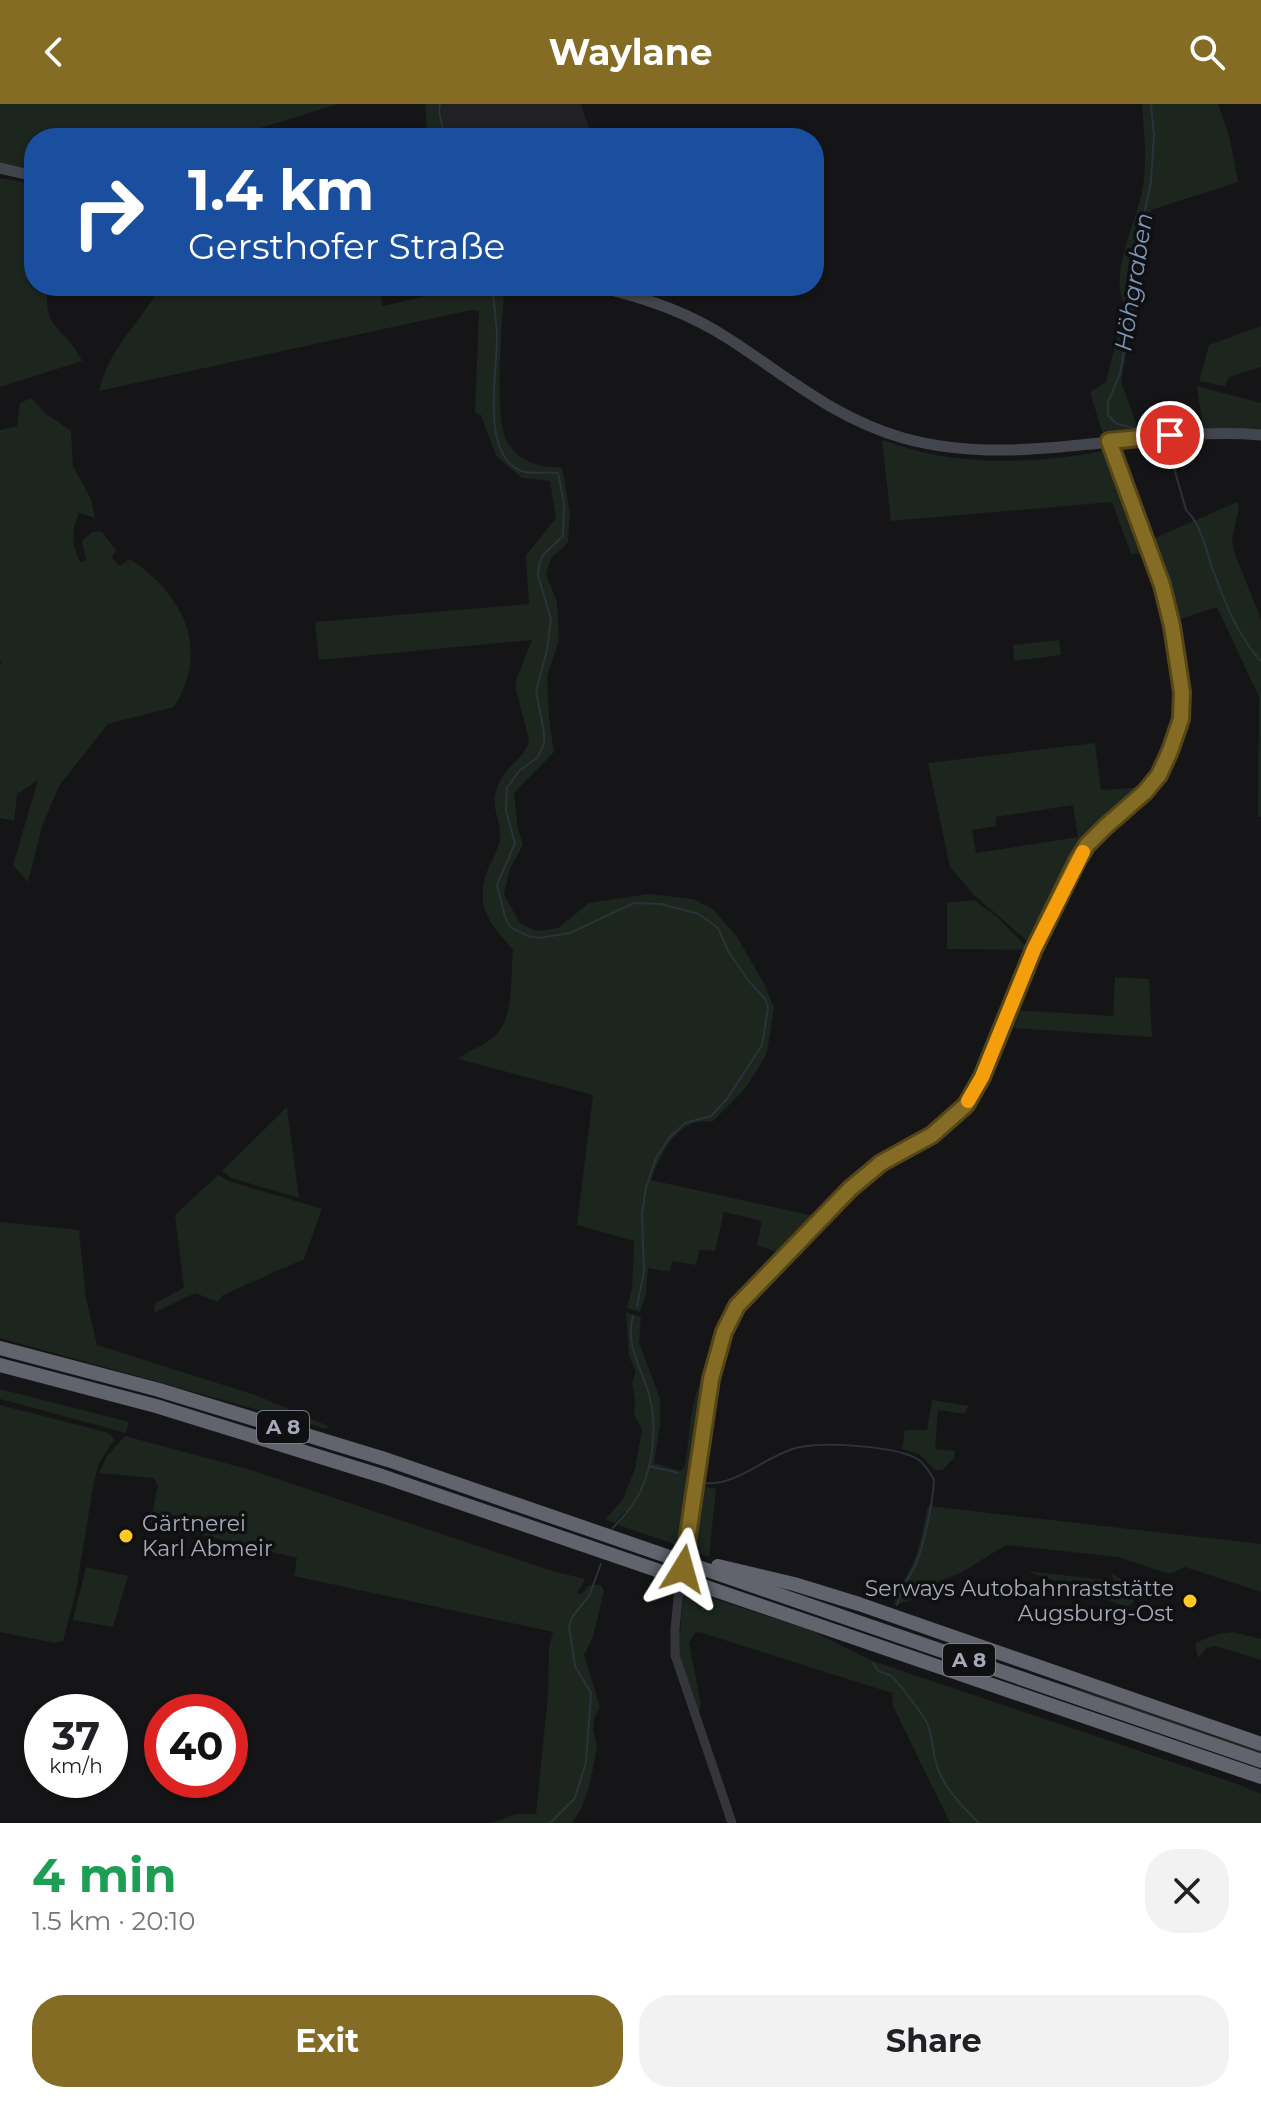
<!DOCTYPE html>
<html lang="en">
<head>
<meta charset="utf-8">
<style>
  :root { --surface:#fff; --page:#f2f2f2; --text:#202124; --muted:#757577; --accent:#846c24 }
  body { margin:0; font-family:Montserrat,sans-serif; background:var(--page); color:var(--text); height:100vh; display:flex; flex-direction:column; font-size:30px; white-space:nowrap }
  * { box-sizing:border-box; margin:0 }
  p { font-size:26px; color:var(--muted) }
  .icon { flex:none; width:44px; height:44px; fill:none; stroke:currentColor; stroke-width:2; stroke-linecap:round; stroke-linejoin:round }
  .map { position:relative; height:1719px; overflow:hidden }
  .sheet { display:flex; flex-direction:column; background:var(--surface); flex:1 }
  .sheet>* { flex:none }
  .hud { position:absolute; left:24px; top:24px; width:800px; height:168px; border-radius:32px; box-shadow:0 2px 6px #0004; background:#1a4fa0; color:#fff; overflow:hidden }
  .speed { position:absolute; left:24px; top:1590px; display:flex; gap:16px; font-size:40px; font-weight:700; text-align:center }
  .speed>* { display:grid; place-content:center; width:104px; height:104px; border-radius:50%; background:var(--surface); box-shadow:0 2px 6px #0004; line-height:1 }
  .speed small { font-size:20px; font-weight:400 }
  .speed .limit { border:12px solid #d22; background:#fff; color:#111 }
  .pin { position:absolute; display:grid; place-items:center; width:68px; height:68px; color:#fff; margin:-34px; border:4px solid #fff; border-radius:50%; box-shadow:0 2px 8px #0007 }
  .me { position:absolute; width:88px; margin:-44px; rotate:8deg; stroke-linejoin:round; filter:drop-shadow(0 0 6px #0008) }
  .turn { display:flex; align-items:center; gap:28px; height:168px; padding:0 32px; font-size:36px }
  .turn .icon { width:104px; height:104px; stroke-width:2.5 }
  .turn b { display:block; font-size:56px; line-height:68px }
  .round { display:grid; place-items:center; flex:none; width:84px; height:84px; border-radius:32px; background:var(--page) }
  .head { display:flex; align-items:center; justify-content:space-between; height:136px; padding:0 32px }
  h1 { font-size:48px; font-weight:700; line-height:60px; color:#1e9e55 }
  .cta { display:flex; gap:16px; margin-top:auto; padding:16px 32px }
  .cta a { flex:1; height:92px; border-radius:32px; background:var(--accent); color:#fff; font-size:32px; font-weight:700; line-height:92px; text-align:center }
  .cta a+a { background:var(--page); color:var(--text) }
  header { display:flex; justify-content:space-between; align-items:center; height:104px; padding:0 32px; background:var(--accent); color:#fff; font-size:36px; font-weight:700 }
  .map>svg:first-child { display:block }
  .built { fill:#212024 }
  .green { fill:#1c251e; fill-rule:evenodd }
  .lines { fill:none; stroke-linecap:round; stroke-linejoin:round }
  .stream { stroke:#2a323b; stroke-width:2 }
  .tertiary { stroke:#35363c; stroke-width:9 }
  .secondary { stroke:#43454c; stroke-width:11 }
  .motorway { stroke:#61636d; stroke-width:14 }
  .tertiary-bridge { stroke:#35363c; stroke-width:9 }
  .route-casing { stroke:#564617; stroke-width:20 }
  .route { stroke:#846c24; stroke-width:14 }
  .slow { stroke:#f59e0b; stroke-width:14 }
  .poi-dot { fill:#ffc824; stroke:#101012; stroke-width:3 }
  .labels { text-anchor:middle; stroke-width:7; stroke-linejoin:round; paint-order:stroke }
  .shield { fill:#101012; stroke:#787b86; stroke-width:2 }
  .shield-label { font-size:20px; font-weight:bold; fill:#a5a9b8 }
  .poi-label { font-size:22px; fill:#a5a9b8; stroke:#101012; text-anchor:start }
  .water-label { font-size:24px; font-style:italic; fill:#7a95b5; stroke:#101012 }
</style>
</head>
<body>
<header><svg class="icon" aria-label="back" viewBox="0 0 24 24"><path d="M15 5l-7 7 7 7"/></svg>Waylane<svg class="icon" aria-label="search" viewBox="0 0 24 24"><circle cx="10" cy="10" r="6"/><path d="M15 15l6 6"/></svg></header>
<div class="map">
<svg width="1261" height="1719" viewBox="0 0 1261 1719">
  <rect width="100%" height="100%" fill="#151517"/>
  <polygon class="built" points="447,0 581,0 592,34 443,34 437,2"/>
  <g class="green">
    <polygon points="0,0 338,0 228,34 34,34 34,67 0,59"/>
    <polygon points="425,0 447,0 437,3 443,34 394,34 427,23"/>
    <path d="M1142,0H1218L1230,35L1238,78L1151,106L1138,155L1136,198L1121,278L1140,330L1104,334L1090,288L1106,278L1125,203C1107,170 1138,117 1143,82C1147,54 1144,27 1142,0Z"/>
    <path d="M0,74L34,80V182H49C40,227 66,222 82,257L0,283Z"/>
    <path d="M160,182H381L382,202L472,182H504C503,216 494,305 505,333C514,356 539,365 562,363L570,408L568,439L551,454L546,470L557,498L559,537L547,572L549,614L554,648L514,689L518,725L523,741L510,764L504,790L519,818L536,827L558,824L589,799L648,790L693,795L713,805L737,833L765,881L774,904L767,948L758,965L743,987L712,1018C679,1011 660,1051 651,1076L819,1113L783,1150L757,1141L762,1117L724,1108L715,1147L699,1146L696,1161L672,1157L670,1168L648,1164L646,1190L640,1208L627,1204L632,1184L634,1137L577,1121L593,991L458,955C468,947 480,943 490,936C516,917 510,875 513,846C492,821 475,806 486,770C490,759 498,747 500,735C502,712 486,703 501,675C508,661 527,651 529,636L516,586V576L532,536L319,556L315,518L529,500L526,451L556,414L550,377L522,374L496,352L481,311L475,309L479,207L471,206L99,287C108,244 141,219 160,182Z"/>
    <polygon points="1261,222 1261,263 1229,273 1225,282 1199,277 1209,241"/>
    <polygon points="1197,282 1261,299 1261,328 1232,324 1203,324"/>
    <path d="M31,294L45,309L71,327L73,362L91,395L95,414L79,409C71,428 71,441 81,459L86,456L82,437L92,428H102L116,446L112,454L120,462L130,455C183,490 211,545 174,603L108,620L59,682L42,722L28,778L13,761L38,676L17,690L14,717L0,714V559L3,561L0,556V326L17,322L20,299Z"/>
    <path d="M882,336C899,341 917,348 936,351C991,361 1054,357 1109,346L1148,449L1131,450L1112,398L891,417Z"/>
    <polygon points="1237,398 1239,404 1232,434 1234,448 1261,515 1261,713 1258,713 1259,593 1217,503 1174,517 1148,437"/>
    <polygon points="1059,536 1061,551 1014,557 1013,541"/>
    <path d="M1095,639L1101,686L1145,683L1083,739L1033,842L973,790L950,763L928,659ZM1073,701L1078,733L976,749L972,726L996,722V713Z"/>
    <polygon points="974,796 997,813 1030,846 947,845 947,799"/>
    <polygon points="1115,873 1149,875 1152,933 1013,924 1005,944 997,943 1012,906 1113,912"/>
    <polygon points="287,1003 299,1094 231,1074 222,1067"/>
    <polygon points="218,1071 229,1077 322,1105 304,1155 223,1191 218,1198 195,1189 154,1209 155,1199 184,1184 175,1111"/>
    <polygon points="0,1118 79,1126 86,1194 97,1241 258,1292 328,1322 327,1325 0,1234"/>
    <path d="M626,1208L641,1213L639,1238L660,1295V1321L654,1359L680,1367L684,1364C691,1335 688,1285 710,1265L680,1442L618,1421L626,1410L625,1407L615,1419L605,1415L622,1397L635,1365L642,1326L634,1310L635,1295L632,1277L636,1268L629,1252Z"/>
    <polygon points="0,1285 129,1318 126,1329 0,1295"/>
    <polygon points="932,1296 969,1302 964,1310 938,1306 935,1345 955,1347 954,1354 942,1366 935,1366 919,1350 902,1345 905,1326 927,1326"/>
    <polygon points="0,1301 105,1328 111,1331 114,1336 99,1359 94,1377 76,1487 63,1537 55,1539 0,1528"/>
    <polygon points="125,1332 251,1366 552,1467 585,1475 577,1490 581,1490 589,1481 601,1481 604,1487 593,1533 584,1551 600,1603 594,1615 593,1626 597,1642 590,1680 582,1703 572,1719 492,1719 516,1710 536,1710 548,1591 549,1543 553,1528 294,1472 297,1454 150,1418 158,1382 154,1374 99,1369 107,1352"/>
    <polygon points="699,1381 716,1385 709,1453 690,1447"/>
    <path d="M928,1402L1261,1440V1488L1185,1463L1169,1470L1118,1453L1006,1441L962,1468L938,1478L937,1481L908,1497L894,1501C898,1483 909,1470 915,1454C921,1438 924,1419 928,1402Z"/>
    <polygon points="86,1463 128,1472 113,1523 73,1516"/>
    <polygon points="1027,1467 1114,1477 1111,1469 1121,1475 1134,1498 1127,1503"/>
    <polygon points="684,1485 810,1526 870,1556 1240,1681 1261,1690 1261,1719 950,1719 893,1602 892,1589 699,1528 695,1529 689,1539 701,1601 697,1614 678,1550"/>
    <polygon points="1233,1528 1261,1535 1261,1556 1215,1542 1207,1544 1198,1554 1195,1539 1218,1530"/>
    <polygon points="1044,1575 1122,1597 1261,1645 1261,1650"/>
  </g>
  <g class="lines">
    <g class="stream">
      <polyline points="440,0 439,7 443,26"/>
      <path d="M492,182C494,198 496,215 497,232C498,265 479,349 521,367C532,371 547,367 558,369L564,399L563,432L543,451L539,461L538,472L551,515L547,546L536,587L544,628V640L537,654L519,667L507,684L506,707L515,739L497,781L505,813L510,823L528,832L539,834L570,829L634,799L661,800L699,810L718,824L728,847L748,876L766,896L768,904L762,941L727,995L711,1012L685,1019L669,1034L656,1054L646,1083L642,1110L644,1168L637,1202"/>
      <polyline points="1146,327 1117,320 1108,311 1108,298 1120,270 1133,193 1134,157 1151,78 1154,32 1151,0"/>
      <path d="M1168,343L1186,406C1202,421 1206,448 1214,469C1225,499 1239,534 1261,557"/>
      <polyline points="649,1362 678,1369"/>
      <path d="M704,1379C736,1383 765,1352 796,1344C819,1337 899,1342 919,1356C926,1361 930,1369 934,1376C933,1398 924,1442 915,1462C908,1475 900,1487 897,1501"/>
      <path d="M613,1424C620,1416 628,1408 633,1400C654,1370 659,1317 647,1284C638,1258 626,1240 633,1212"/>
      <path d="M873,1559L878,1567C880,1568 888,1570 890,1571C895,1574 926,1614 928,1621C934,1637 932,1654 940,1670C949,1689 964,1704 979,1719"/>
      <polyline points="550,1719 575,1694 586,1658 591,1589 575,1562 569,1522 572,1513 589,1492 601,1460"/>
    </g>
    <g class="tertiary">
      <path d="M687,1434C696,1373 704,1250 737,1202C746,1188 762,1177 773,1165C801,1135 827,1103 859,1078C891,1052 945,1031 968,999C986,972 995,940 1007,910C1029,856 1051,797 1083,747C1112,703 1152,698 1173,640C1176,630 1181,620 1181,609C1188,507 1131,430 1109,337"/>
      <polyline points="678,1495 675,1525 675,1551 732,1719"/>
    </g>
    <g class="secondary">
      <polyline points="0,64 34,72"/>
      <path d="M594,182C641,192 688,208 729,235C788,273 834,314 903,334C1021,367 1142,321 1261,331"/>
    </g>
    <g class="motorway">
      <polyline points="0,1244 159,1286 388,1356 1261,1657"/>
      <polyline points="0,1261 156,1302 382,1372 1261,1673"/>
      <polyline points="718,1462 794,1480 859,1500 1261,1640"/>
    </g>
    <polyline class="tertiary-bridge" points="678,1495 687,1434"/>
  </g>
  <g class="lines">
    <g class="route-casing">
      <polyline id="route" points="683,1465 711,1275 724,1228 737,1202 850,1085 881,1059 932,1031 966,1001 982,973 1034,845 1077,757 1087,741 1105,723 1145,688 1159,671 1170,647 1181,615 1182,588 1172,522 1162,481 1109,337 1170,331"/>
    </g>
    <use href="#route" class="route"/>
    <polyline class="slow" points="968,997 982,973 1034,845 1083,748"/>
  </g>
  <g class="poi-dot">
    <circle cx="126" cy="1432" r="8"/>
    <circle cx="1190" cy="1497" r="8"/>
  </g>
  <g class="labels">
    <g class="shield">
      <rect x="257" y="1307" width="52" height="32" rx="6"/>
      <rect x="943" y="1540" width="52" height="32" rx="6"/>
    </g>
    <g class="shield-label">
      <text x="283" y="1330">A 8</text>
      <text x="969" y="1563">A 8</text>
    </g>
    <g class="poi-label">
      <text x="142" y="1427">Gärtnerei<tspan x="142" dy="25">Karl Abmeir</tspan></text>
      <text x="1174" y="1492" text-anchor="end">Serways Autobahnraststätte<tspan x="1174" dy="25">Augsburg-Ost</tspan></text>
    </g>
    <g class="water-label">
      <text transform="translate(1134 178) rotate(-81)" y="8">Höhgraben</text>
    </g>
  </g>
</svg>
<div class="speed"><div>37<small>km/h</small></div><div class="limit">40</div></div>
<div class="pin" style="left:1170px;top:331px;background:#d93025"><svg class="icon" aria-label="arrive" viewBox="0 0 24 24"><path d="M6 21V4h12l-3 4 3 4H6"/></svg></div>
<svg class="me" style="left:683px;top:1465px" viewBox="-20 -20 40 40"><path d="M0-17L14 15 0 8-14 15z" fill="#846c24" stroke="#fff" stroke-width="4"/></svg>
<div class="hud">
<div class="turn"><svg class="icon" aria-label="right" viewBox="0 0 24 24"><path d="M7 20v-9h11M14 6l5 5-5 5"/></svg><div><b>1.4 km</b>Gersthofer Straße</div></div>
</div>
</div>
<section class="sheet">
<div class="head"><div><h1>4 min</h1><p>1.5 km · 20:10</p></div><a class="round"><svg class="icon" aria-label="close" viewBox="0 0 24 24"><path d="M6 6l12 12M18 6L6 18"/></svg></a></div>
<div class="cta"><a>Exit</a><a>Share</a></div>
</section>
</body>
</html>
